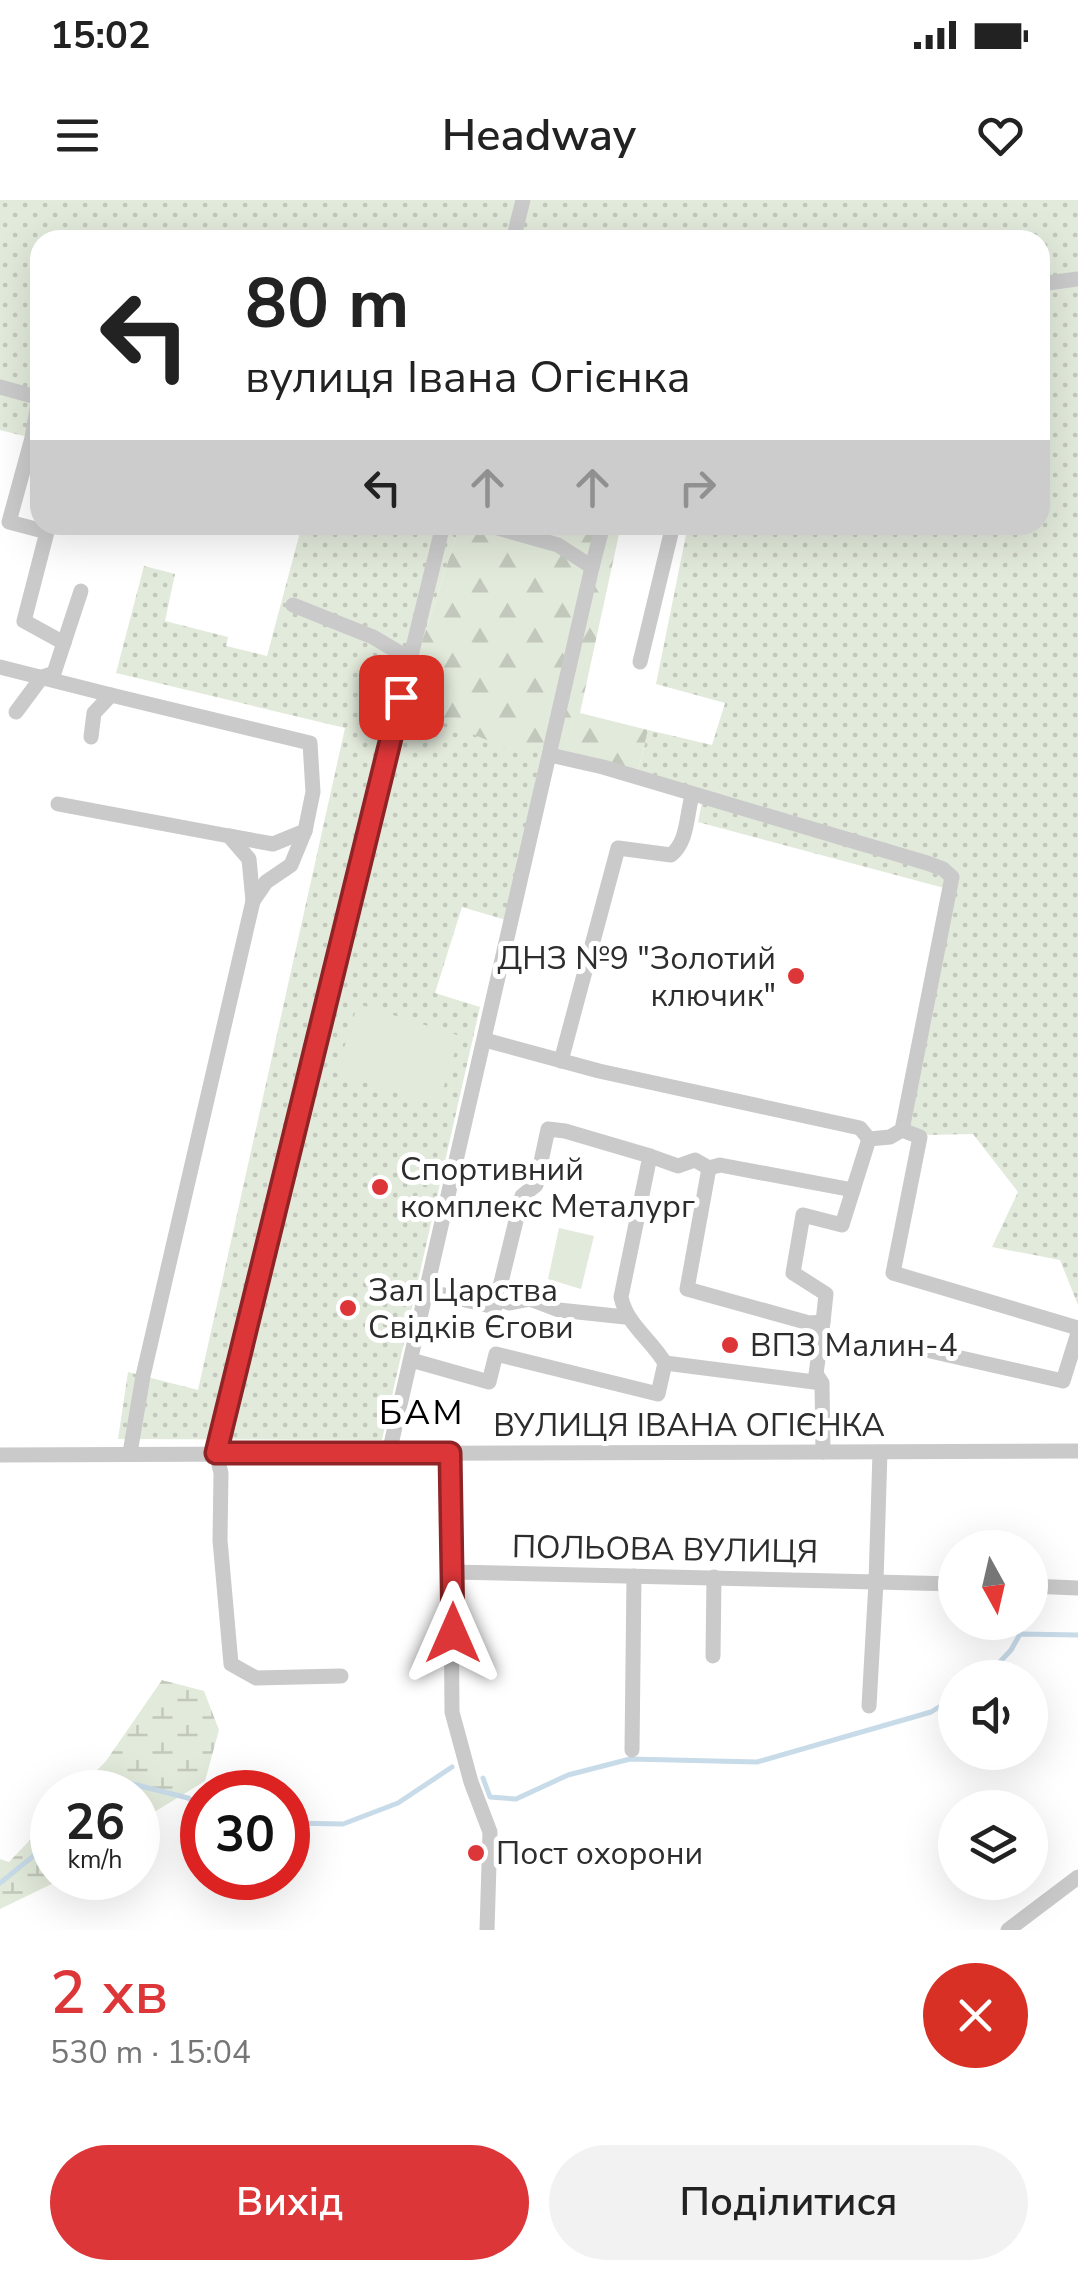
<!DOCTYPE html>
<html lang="uk">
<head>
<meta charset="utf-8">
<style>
  :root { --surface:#fff; --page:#f2f2f2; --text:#222; --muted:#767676; --accent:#dd3639 }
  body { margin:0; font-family:"Nunito Sans",sans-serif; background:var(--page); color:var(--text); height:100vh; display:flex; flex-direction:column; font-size:38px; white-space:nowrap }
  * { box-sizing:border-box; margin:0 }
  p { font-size:32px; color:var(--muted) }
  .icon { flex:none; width:55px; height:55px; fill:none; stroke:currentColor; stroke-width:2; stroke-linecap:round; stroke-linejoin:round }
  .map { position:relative; height:1730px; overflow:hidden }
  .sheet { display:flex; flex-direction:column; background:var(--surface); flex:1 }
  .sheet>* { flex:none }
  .top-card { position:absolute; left:30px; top:30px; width:1020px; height:305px; border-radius:30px; box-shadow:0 10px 40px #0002; background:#fff; color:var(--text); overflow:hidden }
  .needle { width:65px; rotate:172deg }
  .buttons { position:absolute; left:938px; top:1330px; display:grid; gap:20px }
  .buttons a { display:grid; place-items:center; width:110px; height:110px; border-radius:50%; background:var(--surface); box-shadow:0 10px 40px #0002; font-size:50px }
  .speed { position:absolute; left:30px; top:1570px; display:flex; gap:20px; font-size:50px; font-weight:700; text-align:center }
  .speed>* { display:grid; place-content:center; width:130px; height:130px; border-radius:50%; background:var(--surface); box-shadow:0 10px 40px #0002; line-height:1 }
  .speed small { font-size:25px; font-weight:400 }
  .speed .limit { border:15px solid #d22; background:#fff; color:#111 }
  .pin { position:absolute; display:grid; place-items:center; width:85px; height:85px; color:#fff; margin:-42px; border-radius:20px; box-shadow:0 5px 15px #0006 }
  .me { position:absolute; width:110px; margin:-55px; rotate:0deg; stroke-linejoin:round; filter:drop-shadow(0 0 8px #0008) }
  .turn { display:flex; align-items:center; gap:35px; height:210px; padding:0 50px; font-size:45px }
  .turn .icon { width:130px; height:130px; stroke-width:2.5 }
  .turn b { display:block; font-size:70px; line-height:85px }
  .lanes { display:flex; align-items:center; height:95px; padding:0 50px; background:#0003; justify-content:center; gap:50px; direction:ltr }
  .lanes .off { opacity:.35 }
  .round { display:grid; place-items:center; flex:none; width:105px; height:105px; border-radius:52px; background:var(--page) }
  .summary { display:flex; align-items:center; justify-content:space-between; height:170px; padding:0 50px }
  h1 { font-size:60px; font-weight:600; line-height:75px; color:var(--accent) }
  .action { display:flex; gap:20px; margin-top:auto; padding:20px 50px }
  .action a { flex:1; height:115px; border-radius:60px; background:var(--accent); color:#fff; font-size:40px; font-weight:600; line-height:115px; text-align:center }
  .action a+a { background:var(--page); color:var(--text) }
  .status { display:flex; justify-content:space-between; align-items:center; height:70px; padding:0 50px; background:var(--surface); direction:ltr }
  .status svg { height:28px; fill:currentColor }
  header { display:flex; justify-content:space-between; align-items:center; height:130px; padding:0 50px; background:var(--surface); font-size:45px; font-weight:600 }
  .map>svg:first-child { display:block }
  .grass { fill:url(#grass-dots) }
  .forest { fill:url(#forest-firs) }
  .wetland { fill:url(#wetland-marsh) }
  .pitch { fill:#e2eadb }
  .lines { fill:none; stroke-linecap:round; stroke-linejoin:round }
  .stream { stroke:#c8dbe9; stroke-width:5 }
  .minor { stroke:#cacaca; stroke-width:15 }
  .route-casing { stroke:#902325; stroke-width:25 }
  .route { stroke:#dd3639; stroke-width:18 }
  .poi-dot { fill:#dd3639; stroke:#fff; stroke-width:4 }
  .labels { text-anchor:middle; stroke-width:10; stroke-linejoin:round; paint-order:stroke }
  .poi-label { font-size:32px; fill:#2d2d2d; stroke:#fff; text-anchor:start }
  .street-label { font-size:32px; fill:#2d2d2d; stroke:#fff }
  .neighbourhood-label { font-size:35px; letter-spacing:2.5px; fill:#000; stroke:#fff }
</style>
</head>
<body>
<div class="status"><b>15:02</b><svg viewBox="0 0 49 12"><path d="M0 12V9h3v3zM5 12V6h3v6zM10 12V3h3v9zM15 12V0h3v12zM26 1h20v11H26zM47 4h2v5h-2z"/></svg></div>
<header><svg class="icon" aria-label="menu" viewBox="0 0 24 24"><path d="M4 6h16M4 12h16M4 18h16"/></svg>Headway<svg class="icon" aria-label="heart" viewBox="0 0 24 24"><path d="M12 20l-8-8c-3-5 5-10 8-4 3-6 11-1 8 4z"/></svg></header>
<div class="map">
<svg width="1078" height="1730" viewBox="0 0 1078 1730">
  <defs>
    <pattern id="grass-dots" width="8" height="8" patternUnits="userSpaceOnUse" patternTransform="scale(2.5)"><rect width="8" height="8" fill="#e2eadb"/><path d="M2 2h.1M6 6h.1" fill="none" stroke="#c2c9bc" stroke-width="1.8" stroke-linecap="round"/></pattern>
    <pattern id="forest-firs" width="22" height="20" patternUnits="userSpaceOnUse" patternTransform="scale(2.5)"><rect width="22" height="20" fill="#e2eadb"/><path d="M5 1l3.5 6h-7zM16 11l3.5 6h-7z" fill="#c2c9bc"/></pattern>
    <pattern id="wetland-marsh" width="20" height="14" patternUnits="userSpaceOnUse" patternTransform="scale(2.5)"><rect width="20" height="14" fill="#e2eadb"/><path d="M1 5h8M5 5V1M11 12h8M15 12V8" fill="none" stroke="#c2c9bc"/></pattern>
  </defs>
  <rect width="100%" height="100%" fill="#fff"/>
  <g class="grass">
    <polygon points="0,0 1078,0 1078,1105 1060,1060 992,1047 1018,992 973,934 930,935 904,930 948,689 698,622 703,597 637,576 648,530 712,545 725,503 656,484 688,325 1040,325 1040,40 40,40 40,240 0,230"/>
    <polygon points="302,325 460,325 401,506 543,546 506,720 462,707 435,793 480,807 382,1240 118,1239 128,1172 198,1190 345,528 116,473 144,366 175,374 165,421 228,437 226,446 267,456"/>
  </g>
  <polygon class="forest" points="460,325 621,325 580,513 648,530 637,576 543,547 520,553 401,506"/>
  <g class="wetland">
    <polygon points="162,1480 204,1491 219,1530 205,1581 138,1622 138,1592 76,1592 106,1561"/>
    <polygon points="52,1617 52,1678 64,1678 0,1709 0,1659 9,1662"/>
  </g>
  <g class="pitch">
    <polygon points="358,804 460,836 438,905 336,873"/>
    <polygon points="559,1028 594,1036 581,1089 548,1079"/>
  </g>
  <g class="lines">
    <g class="stream">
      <polyline points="985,1478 1011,1450 1020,1434 1078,1435"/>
      <polyline points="483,1578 490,1597 516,1599 568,1575 630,1559 757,1562 931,1512 955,1497"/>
      <polyline points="104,1592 117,1580 188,1598 202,1606"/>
      <polyline points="288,1623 343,1624 398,1603 452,1567"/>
      <polyline points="0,1683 52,1641"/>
    </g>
    <g class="minor">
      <polyline points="513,40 523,0"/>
      <polyline points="1040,84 1078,79"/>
      <polyline points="0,187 40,198"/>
      <polyline points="39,198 32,238 9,322 47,332 24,421 64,443"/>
      <polyline points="487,325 558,345 592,367 603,325"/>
      <polyline points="293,405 373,437 410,459"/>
      <polyline points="640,462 673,325"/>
      <polyline points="0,467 111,495 94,513 91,537"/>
      <polyline points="111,495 310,543 313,592 305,631 273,644 229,636"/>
      <polyline points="16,512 42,477 54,473 81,391"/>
      <polyline points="550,555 603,567 927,663 943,669 952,677 902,930"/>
      <polyline points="58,604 229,636 249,659 253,701 143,1176 130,1253"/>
      <polyline points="253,701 266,682 291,665 305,631"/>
      <polyline points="485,840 599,871 860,928 869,939"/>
      <path d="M561,861L618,648L671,655C688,641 686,617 692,596"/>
      <polyline points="709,968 720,965 853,990"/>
      <polyline points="427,1091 495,1107 522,996 536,985 548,929 565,931 650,956"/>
      <polyline points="497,1099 510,1103 530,1099 559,1110 625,1117"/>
      <polyline points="823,1122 826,1094 793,1073 803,1015 842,1025 869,939 890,937 902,930 920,937 893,1073 1078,1128"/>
      <polyline points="917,1148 1063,1181 1078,1133"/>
      <polyline points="411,1160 489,1182 496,1154 658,1194 665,1163"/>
      <path d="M822,1183L665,1163C650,1138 627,1125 621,1097L650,956L678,966L695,960L709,968L687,1089L809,1123L823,1122L816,1174L822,1183L823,1252"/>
      <polyline points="389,1253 592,367"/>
      <polyline points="450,1253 452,1512 471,1582 490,1632 487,1730"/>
      <polyline points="0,1255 1078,1251"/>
      <polyline points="453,1372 876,1382 880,1252"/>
      <polyline points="1030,1386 1078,1388"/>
      <polyline points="713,1456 714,1377"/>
      <polyline points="341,1476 256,1478 231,1464 220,1340 221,1273 216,1253 443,325"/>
      <polyline points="869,1506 876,1382 955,1384"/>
      <polyline points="632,1550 634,1376"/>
      <polyline points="1008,1730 1078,1677"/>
    </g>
  </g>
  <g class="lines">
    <g class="route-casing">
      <polyline id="route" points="401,497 216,1253 450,1253 453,1433"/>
    </g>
    <use href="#route" class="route"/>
  </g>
  <g class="poi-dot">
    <circle cx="796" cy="776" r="10"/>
    <circle cx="380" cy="987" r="10"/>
    <circle cx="348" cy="1108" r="10"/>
    <circle cx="730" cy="1145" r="10"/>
    <circle cx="476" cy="1653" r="10"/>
  </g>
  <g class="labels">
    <g class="poi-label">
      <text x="776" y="769" text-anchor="end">ДНЗ №9 "Золотий<tspan x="776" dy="37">ключик"</tspan></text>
      <text x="400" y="980">Спортивний<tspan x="400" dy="37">комплекс Металург</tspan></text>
      <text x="368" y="1101">Зал Царства<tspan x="368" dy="37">Свідків Єгови</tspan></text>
      <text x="750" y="1156">ВПЗ Малин-4</text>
      <text x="496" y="1664">Пост охорони</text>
    </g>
    <g class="street-label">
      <text x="689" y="1236">ВУЛИЦЯ ІВАНА ОГІЄНКА</text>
      <text transform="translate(665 1349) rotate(1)" y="11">ПОЛЬОВА ВУЛИЦЯ</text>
    </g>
    <g class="neighbourhood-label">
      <text x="422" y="1224">БАМ</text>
    </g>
  </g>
</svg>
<div class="buttons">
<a><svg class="needle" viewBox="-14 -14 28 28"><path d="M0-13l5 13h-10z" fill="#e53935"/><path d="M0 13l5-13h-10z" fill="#767676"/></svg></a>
<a><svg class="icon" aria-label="sound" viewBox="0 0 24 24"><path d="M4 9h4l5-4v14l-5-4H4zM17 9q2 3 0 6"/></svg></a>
<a><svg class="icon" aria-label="layers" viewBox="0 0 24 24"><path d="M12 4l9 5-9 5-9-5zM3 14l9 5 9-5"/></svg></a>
</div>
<div class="speed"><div>26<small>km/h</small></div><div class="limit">30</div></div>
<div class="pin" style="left:401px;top:497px;background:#d93025"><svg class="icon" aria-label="arrive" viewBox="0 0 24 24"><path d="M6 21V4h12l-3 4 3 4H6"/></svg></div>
<svg class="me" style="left:453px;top:1433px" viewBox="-20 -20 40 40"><path d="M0-17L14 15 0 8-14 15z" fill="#dd3639" stroke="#fff" stroke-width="4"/></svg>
<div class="top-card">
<div class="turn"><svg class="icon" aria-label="left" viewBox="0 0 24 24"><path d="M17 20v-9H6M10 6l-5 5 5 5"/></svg><div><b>80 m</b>вулиця Івана Огієнка</div></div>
<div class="lanes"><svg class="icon" aria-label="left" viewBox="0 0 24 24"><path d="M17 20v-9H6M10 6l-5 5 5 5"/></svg><svg class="icon off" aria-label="ahead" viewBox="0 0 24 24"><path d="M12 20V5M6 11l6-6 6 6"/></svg><svg class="icon off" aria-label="ahead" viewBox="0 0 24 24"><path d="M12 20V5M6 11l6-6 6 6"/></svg><svg class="icon off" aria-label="right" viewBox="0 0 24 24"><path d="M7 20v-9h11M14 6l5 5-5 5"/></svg></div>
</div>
</div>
<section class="sheet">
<div class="summary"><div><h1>2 хв</h1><p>530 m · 15:04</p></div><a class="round" style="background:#d93025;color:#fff"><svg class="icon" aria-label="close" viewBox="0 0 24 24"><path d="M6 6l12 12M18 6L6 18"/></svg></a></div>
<div class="action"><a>Вихід</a><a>Поділитися</a></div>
</section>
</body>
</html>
